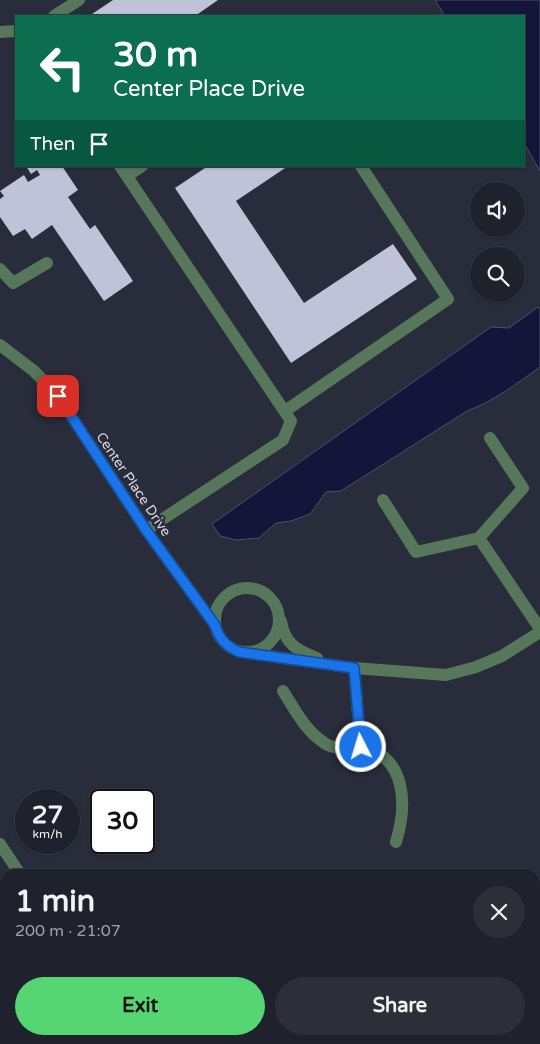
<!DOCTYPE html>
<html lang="en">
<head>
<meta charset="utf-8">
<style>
  :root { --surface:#1f212c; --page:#2c2e38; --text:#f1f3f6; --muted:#a1a3a9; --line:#3c3e48; --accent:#55d672 }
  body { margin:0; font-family:"Varela Round",sans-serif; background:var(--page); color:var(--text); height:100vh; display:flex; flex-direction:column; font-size:19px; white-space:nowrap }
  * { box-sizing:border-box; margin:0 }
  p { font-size:16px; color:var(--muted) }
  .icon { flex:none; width:28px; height:28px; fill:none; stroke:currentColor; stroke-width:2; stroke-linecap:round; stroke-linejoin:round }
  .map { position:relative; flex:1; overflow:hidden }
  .side { position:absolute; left:0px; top:869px; width:540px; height:176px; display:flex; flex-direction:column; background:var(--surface); border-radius:15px 15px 0 0; box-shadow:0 1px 4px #0004,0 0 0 1px var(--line) }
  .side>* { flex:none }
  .guide { position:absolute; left:15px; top:15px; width:510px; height:152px; border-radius:0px; box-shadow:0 1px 4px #0004,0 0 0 1px var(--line); background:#0b6e4f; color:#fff; overflow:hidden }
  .fabs { position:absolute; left:470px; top:182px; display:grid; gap:10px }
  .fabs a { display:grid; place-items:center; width:55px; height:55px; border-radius:50%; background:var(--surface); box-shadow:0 1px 4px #0004,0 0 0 1px var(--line); font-size:25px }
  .speed { position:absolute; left:15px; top:789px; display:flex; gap:10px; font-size:25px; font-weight:700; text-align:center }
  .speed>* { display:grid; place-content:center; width:65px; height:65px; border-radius:50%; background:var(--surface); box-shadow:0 1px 4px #0004,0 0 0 1px var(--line); line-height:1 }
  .speed small { font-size:12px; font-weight:400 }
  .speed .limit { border:2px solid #111; border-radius:8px; background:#fff; color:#111 }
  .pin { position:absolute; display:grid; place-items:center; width:42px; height:42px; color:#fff; margin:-21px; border-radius:10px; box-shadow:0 2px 8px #0006 }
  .me { position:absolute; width:55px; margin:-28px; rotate:355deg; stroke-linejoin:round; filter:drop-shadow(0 0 4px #0008) }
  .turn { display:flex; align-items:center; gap:18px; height:105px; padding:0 15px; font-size:22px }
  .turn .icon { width:65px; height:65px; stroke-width:2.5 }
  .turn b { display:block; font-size:35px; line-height:42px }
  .then { display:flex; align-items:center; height:48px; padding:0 15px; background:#0003; gap:10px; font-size:19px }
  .round { display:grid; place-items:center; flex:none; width:52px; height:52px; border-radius:26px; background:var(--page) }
  .summary { display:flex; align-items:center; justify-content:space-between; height:85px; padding:0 15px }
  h1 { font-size:30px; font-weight:700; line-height:38px }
  .action { display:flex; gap:10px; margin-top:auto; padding:10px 15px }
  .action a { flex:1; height:58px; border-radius:30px; background:var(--accent); color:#111; font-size:20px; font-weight:700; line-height:58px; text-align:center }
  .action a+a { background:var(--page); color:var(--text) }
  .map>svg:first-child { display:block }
  .water { fill:#14153a; stroke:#4e4f6c }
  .building { fill:#c0c3d8 }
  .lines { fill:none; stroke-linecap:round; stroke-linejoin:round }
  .minor { stroke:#56775a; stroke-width:12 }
  .route-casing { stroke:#114b97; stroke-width:12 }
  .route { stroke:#1a73e8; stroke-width:9 }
  .labels { text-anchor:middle; stroke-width:5; stroke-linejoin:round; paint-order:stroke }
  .street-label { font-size:14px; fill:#d4d6e1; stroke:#292c3b }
</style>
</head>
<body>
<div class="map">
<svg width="540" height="1044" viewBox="0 0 540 1044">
  <rect width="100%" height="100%" fill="#292c3b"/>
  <g class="water">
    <polygon points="435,0 540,0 540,171 524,143 524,16 445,16"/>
    <path d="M538,307L540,309V367C516,384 494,401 467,411L341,491L326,492L310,514L291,521L276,523L259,538L236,540L220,536L212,524L491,327L509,328Z"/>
  </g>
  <g class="building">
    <polygon points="113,0 218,0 195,16 89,16"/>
    <polygon points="26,166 62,166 78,190 68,197 90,229 95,225 133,281 104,301 52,225 32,239 25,229 13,236 0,217 0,199 4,196 0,191 24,175 28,182 40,175 37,170 31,174"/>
    <polygon points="208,166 288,166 236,201 304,303 393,244 417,279 291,363 175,188"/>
  </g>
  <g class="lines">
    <g class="minor">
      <polyline points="54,16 79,0"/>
      <polyline points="0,32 16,31"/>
      <polyline points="120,166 291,421 283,440 146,530"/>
      <polyline points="127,176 142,166"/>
      <polyline points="0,269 13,283 47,263"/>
      <polyline points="0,345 34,371 58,396 146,530 215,625"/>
      <polyline points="285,411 448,299 361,166"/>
      <polyline points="383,500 416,552 479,538 540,629"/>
      <polyline points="479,538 523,488 490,438"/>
      <circle cx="247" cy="620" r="32"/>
      <path d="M281,621C285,644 296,650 317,658"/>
      <polyline points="247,653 354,668 446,675 476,667 502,656 540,632"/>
      <polyline points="354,668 361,747"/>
      <path d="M283,691C295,710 306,732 326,744C337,751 351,745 363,747C407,758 407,806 396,842"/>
      <polyline points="0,844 20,874"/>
      <polyline points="535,931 540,923"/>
      <polyline points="535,1012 540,1014"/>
      <polyline points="135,1040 138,1044"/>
      <polyline points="79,1044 85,1040"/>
      <polyline points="493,1044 494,1040"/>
    </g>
  </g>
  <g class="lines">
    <g class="route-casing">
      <path id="route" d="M58,396L146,530L215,625C219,639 226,646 239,652L354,668L361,747"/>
    </g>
    <use href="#route" class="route"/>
  </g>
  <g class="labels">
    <g class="street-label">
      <text transform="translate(134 484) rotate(56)" y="5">Center Place Drive</text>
    </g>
  </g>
</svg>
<div class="fabs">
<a><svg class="icon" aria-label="sound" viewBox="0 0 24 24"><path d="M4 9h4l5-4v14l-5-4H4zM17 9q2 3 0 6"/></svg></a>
<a><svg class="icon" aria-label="search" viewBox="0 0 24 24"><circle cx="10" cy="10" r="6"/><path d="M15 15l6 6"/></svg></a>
</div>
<div class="speed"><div>27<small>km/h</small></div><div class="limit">30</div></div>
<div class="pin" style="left:58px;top:396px;background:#d93025"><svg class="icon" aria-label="arrive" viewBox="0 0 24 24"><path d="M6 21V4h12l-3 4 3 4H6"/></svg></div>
<svg class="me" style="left:361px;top:747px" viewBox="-20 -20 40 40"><circle r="17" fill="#1a73e8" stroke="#fff" stroke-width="3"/><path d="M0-11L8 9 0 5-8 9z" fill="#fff"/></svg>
<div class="guide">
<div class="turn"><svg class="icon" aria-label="left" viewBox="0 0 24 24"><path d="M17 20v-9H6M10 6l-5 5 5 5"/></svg><div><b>30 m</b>Center Place Drive</div></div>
<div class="then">Then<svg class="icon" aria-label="arrive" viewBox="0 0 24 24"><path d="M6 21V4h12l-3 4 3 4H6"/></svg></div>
</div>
<section class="side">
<div class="summary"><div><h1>1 min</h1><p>200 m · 21:07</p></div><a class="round"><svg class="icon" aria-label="close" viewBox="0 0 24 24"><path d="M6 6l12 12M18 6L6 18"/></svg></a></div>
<div class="action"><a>Exit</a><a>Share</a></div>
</section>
</div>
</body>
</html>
